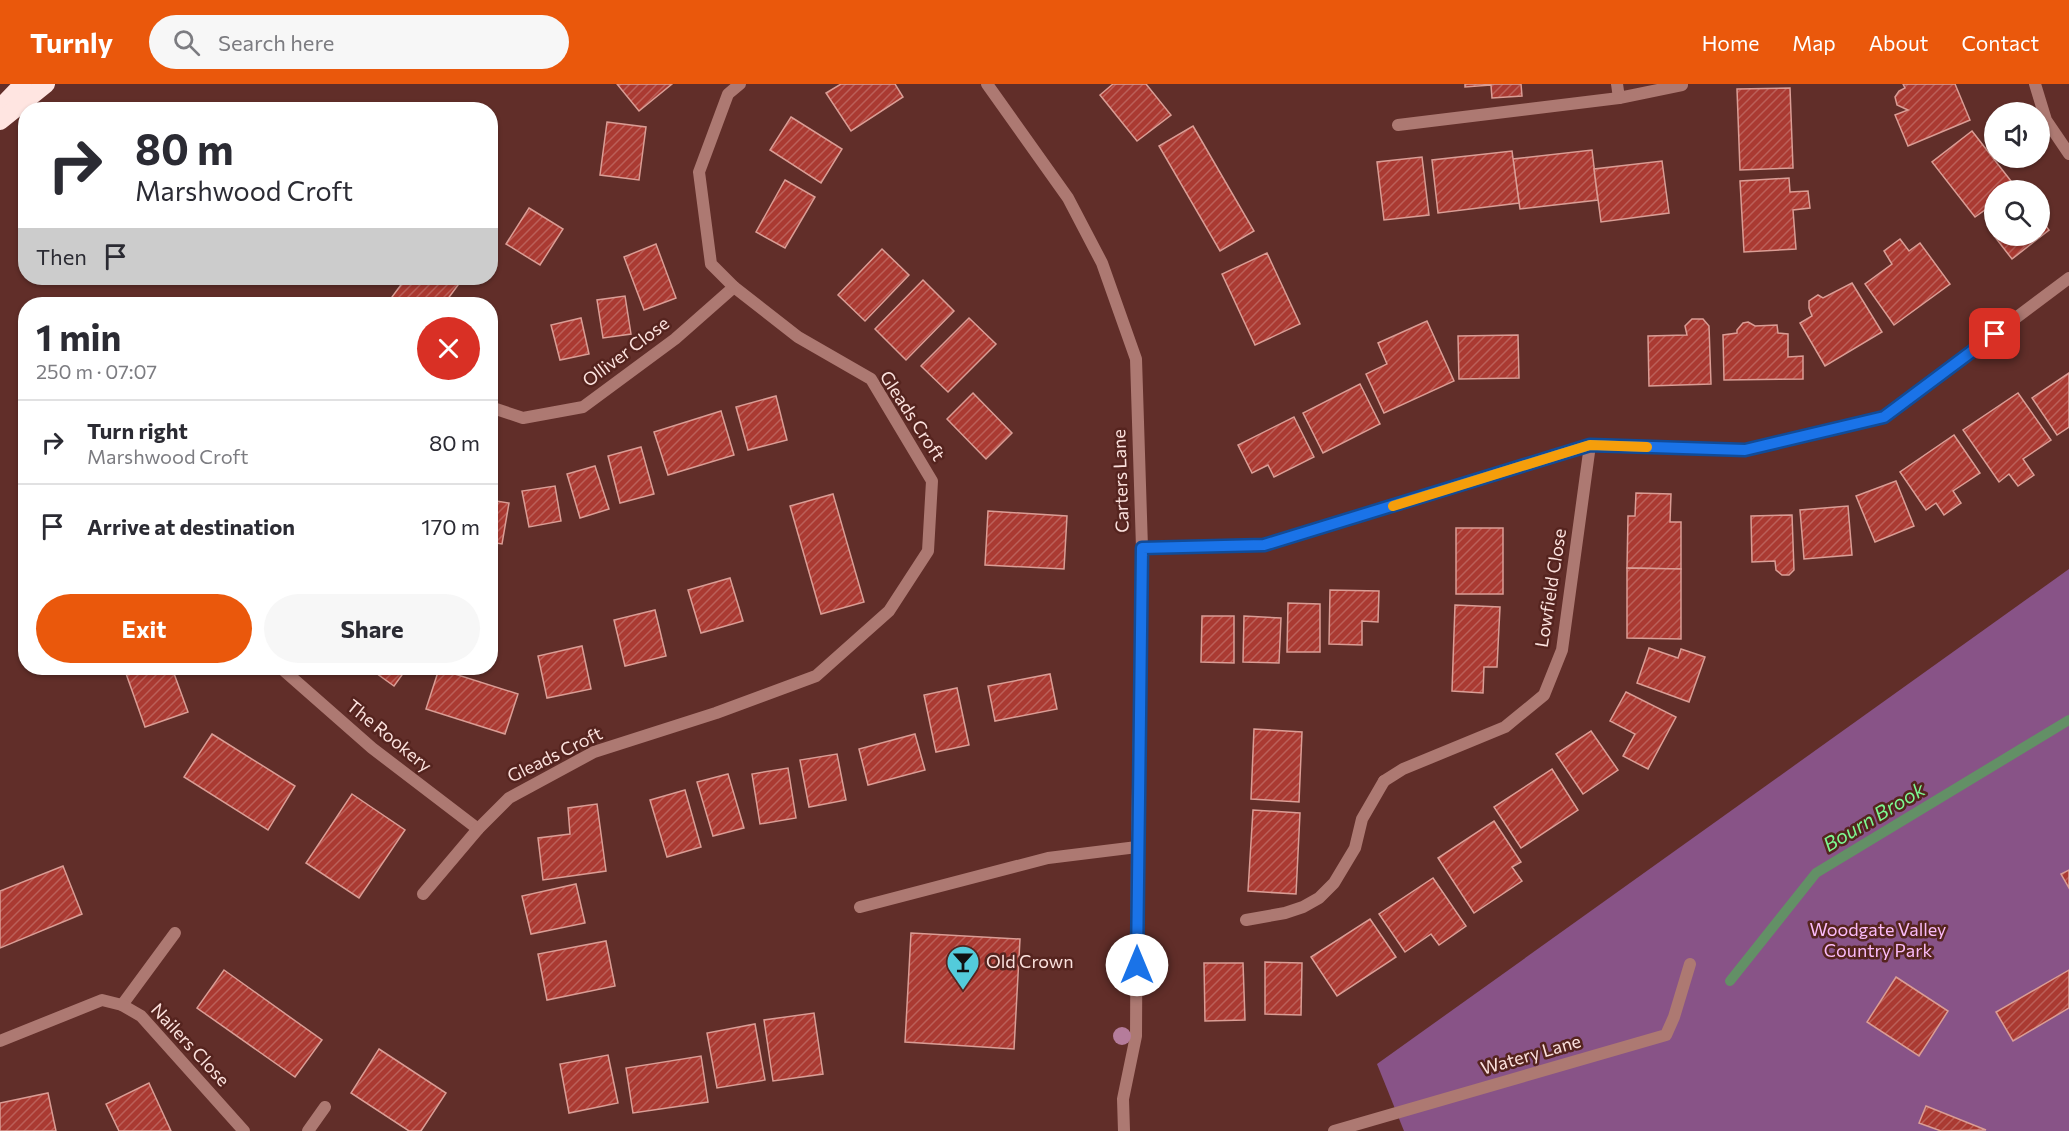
<!DOCTYPE html>
<html lang="en">
<head>
<meta charset="utf-8">
<style>
  :root { --surface:#fff; --page:#f7f7f7; --text:#2b2b33; --muted:#7c7c81; --line:#e1e1e2; --accent:#ea580c }
  body { margin:0; font-family:Commissioner,sans-serif; background:var(--page); color:var(--text); height:100vh; display:flex; flex-direction:column; font-size:22px; white-space:nowrap }
  * { box-sizing:border-box; margin:0 }
  p { font-size:20px; color:var(--muted) }
  .icon { flex:none; width:33px; height:33px; fill:none; stroke:currentColor; stroke-width:2; stroke-linecap:round; stroke-linejoin:round }
  .map { position:relative; flex:1; overflow:hidden }
  .details { position:absolute; left:18px; top:213px; width:480px; height:378px; display:flex; flex-direction:column; background:var(--surface); border-radius:24px; box-shadow:0 2px 4px #0004 }
  .details>* { flex:none }
  .guide { position:absolute; left:18px; top:18px; width:480px; height:183px; border-radius:24px; box-shadow:0 2px 4px #0004; background:#fff; color:var(--text); overflow:hidden }
  .tools { position:absolute; left:1984px; top:18px; display:grid; gap:12px }
  .tools a { display:grid; place-items:center; width:66px; height:66px; border-radius:50%; background:var(--surface); box-shadow:0 2px 4px #0004; font-size:30px }
  .pin { position:absolute; display:grid; place-items:center; width:51px; height:51px; color:#fff; margin:-26px; border-radius:12px; box-shadow:0 3px 9px #0006 }
  .me { position:absolute; width:66px; margin:-33px; rotate:0deg; stroke-linejoin:round; filter:drop-shadow(0 0 4px #0008) }
  .turn { display:flex; align-items:center; gap:21px; height:126px; padding:0 18px; font-size:27px }
  .turn .icon { width:78px; height:78px; stroke-width:2.5 }
  .turn b { display:block; font-size:42px; line-height:51px }
  .then { display:flex; align-items:center; height:57px; padding:0 18px; background:#0003; gap:12px; font-size:22px }
  .round { display:grid; place-items:center; flex:none; width:63px; height:63px; border-radius:32px; background:var(--page) }
  .headline { display:flex; align-items:center; justify-content:space-between; height:102px; padding:0 18px }
  h1 { font-size:36px; font-weight:700; line-height:45px }
  .action { display:flex; gap:12px; margin-top:auto; padding:12px 18px }
  .action a { flex:1; height:69px; border-radius:36px; background:var(--accent); color:#fff; font-size:24px; font-weight:700; line-height:69px; text-align:center }
  .action a+a { background:var(--page); color:var(--text) }
  ul { padding:0; list-style:none }
  li { display:flex; align-items:center; gap:18px; height:84px; padding:0 18px; border-top:2px solid var(--line) }
  li div { flex:1 }
  li b { display:block; font-size:22px }
  li em { font-style:normal }
  header { display:flex; align-items:center; gap:36px; box-sizing:border-box; height:84px; padding:0 30px; background:var(--accent); color:#fff }
  header strong { font-size:28px }
  nav { display:flex; gap:33px; margin-inline-start:auto; font-size:21px }
  .search { width:420px; height:54px; background:var(--page); display:flex; align-items:center; gap:15px; box-sizing:border-box; padding:0 21px; border-radius:33px; color:var(--muted); font-size:22px }
  .map>svg:first-child { display:block }
  .green { fill:#885387 }
  .lines { fill:none; stroke-linecap:round; stroke-linejoin:round }
  .stream { stroke:#639066; stroke-width:10 }
  .building { fill:url(#building-hatch); stroke:#da9d95; stroke-width:1.5 }
  .service { stroke:#ad7972; stroke-width:12 }
  .minor { stroke:#ad7972; stroke-width:12 }
  .tertiary { stroke:#ad7972; stroke-width:12 }
  .motorway { stroke:#ffe5e1; stroke-width:18 }
  .tree { fill:#b57c9b }
  .route-casing { stroke:#114b97; stroke-width:15 }
  .route { stroke:#1a73e8; stroke-width:10 }
  .slow { stroke:#f59e0b; stroke-width:10 }
  .labels { text-anchor:middle; stroke-width:5; stroke-linejoin:round; paint-order:stroke }
  .street-label { font-size:18px; fill:#fce2de; stroke:#55241f }
  .park-label { font-size:18px; fill:#fabbf8; stroke:#55241f }
  .poi-label { font-size:18px; fill:#fce2de; stroke:#55241f; text-anchor:start }
  .water-label { font-size:20px; font-style:italic; fill:#7df891; stroke:#55241f }
</style>
</head>
<body>
<header>
<strong>Turnly</strong>
<div class="search"><svg class="icon" aria-label="search" viewBox="0 0 24 24"><circle cx="10" cy="10" r="6"/><path d="M15 15l6 6"/></svg>Search here</div>
<nav><a>Home</a><a>Map</a><a>About</a><a>Contact</a></nav>
</header>
<div class="map">
<svg width="2069" height="1047" viewBox="0 0 2069 1047">
  <defs>
    <pattern id="building-hatch" width="6" height="6" patternUnits="userSpaceOnUse" patternTransform="scale(1.5)"><rect width="6" height="6" fill="#aa3a32"/><path d="M-1 1l2-2M0 6l6-6M5 7l2-2" fill="none" stroke="#bb6059"/></pattern>
  </defs>
  <rect width="100%" height="100%" fill="#612e29"/>
  <polygon class="green" points="2069,485 2069,1047 1404,1047 1377,980"/>
  <g class="lines">
    <polyline class="stream" points="1730,897 1816,789 2069,636"/>
  </g>
  <g class="building">
    <polygon points="617,0 672,0 639,27"/>
    <polygon points="841,0 895,0 903,13 851,47 826,9"/>
    <polygon points="1113,0 1146,0 1171,31 1137,57 1100,11"/>
    <polygon points="1465,0 1521,0 1522,12 1492,14 1491,1 1465,3"/>
    <polygon points="1903,0 1955,0 1970,36 1908,62 1895,31 1908,26 1897,21 1895,13 1899,7 1905,4"/>
    <polygon points="1790,4 1793,84 1740,86 1737,5"/>
    <polygon points="791,33 842,65 821,99 770,66"/>
    <polygon points="607,38 646,43 639,96 600,91"/>
    <polygon points="1193,42 1254,147 1220,167 1159,62"/>
    <polygon points="1972,47 2018,106 1995,106 1995,125 1992,121 1975,133 1932,78"/>
    <polygon points="1592,66 1598,116 1520,125 1513,75"/>
    <polygon points="1512,67 1519,119 1438,129 1432,76"/>
    <polygon points="1422,73 1429,131 1384,136 1377,78"/>
    <polygon points="1662,77 1669,129 1601,138 1594,85"/>
    <polygon points="1789,94 1790,108 1808,107 1810,124 1793,126 1796,165 1744,168 1740,97"/>
    <polygon points="785,96 815,113 785,164 756,148"/>
    <polygon points="494,104 497,154 490,154 490,105"/>
    <polygon points="529,124 563,145 540,181 506,160"/>
    <polygon points="2040,134 2049,146 2012,175 1991,148 1995,145 1995,152 2040,152"/>
    <polygon points="1900,155 1909,167 1920,159 1950,200 1894,241 1865,200 1892,180 1884,167"/>
    <polygon points="656,160 676,214 644,226 624,173"/>
    <polygon points="882,165 909,191 865,237 838,211"/>
    <polygon points="1267,169 1300,240 1255,261 1222,190"/>
    <polygon points="406,194 456,194 461,197 444,220 393,220 389,217"/>
    <polygon points="923,196 954,227 906,276 875,245"/>
    <polygon points="1852,199 1882,248 1825,282 1800,239 1812,232 1809,224 1809,217 1818,211 1823,214"/>
    <polygon points="625,212 631,250 603,254 597,216"/>
    <polygon points="581,234 589,270 560,276 551,241"/>
    <polygon points="969,234 996,260 948,308 921,282"/>
    <polygon points="1692,235 1703,235 1709,242 1711,300 1649,302 1648,252 1687,251 1685,242"/>
    <polygon points="1427,237 1454,297 1384,329 1366,290 1387,280 1378,259"/>
    <polygon points="1748,238 1755,242 1777,241 1778,249 1788,250 1788,273 1803,272 1803,295 1724,296 1723,251 1737,249 1737,246 1743,239"/>
    <polygon points="1518,251 1519,294 1459,295 1458,252"/>
    <polygon points="2069,289 2069,343 2057,351 2032,314"/>
    <polygon points="1360,300 1380,340 1323,369 1303,329"/>
    <polygon points="973,309 1012,349 986,375 947,335"/>
    <polygon points="2018,309 2051,356 2023,375 2034,391 2018,402 2009,390 1999,398 1963,346"/>
    <polygon points="776,312 787,356 748,366 736,323"/>
    <polygon points="721,327 734,371 668,391 654,348"/>
    <polygon points="1294,333 1314,373 1274,393 1268,381 1252,389 1238,361"/>
    <polygon points="1954,351 1980,389 1953,407 1961,419 1944,431 1936,419 1926,426 1900,388"/>
    <polygon points="641,363 654,410 620,419 608,372"/>
    <polygon points="595,382 609,425 580,434 567,390"/>
    <polygon points="1896,397 1914,442 1875,458 1856,412"/>
    <polygon points="555,402 561,437 529,443 522,407"/>
    <polygon points="1636,409 1671,410 1670,438 1681,438 1681,485 1627,484 1628,432 1635,432"/>
    <polygon points="833,410 864,518 821,530 790,422"/>
    <polygon points="490,416 509,419 502,460 490,458"/>
    <polygon points="1848,422 1852,471 1804,475 1800,426"/>
    <polygon points="988,427 1067,432 1064,485 985,481"/>
    <polygon points="1792,431 1794,486 1789,491 1782,491 1776,486 1775,477 1752,478 1751,432"/>
    <rect x="1456" y="444" width="47" height="66"/>
    <polygon points="1627,484 1681,485 1681,555 1627,554"/>
    <polygon points="730,494 743,537 701,549 688,506"/>
    <polygon points="1330,506 1379,507 1378,538 1362,537 1362,561 1329,560"/>
    <polygon points="1288,519 1320,520 1320,568 1287,568"/>
    <polygon points="1455,521 1500,523 1497,583 1484,583 1483,609 1452,607"/>
    <polygon points="655,526 666,572 625,582 614,536"/>
    <polygon points="1202,532 1234,532 1234,579 1201,578"/>
    <polygon points="1244,532 1281,534 1279,579 1243,578"/>
    <polygon points="582,562 591,605 547,614 538,572"/>
    <polygon points="1649,564 1678,574 1681,565 1705,573 1689,618 1637,599"/>
    <polygon points="124,584 172,584 188,628 145,643"/>
    <polygon points="369,584 407,584 394,602"/>
    <polygon points="439,585 518,610 505,650 426,625"/>
    <polygon points="1050,590 1057,625 995,637 988,602"/>
    <polygon points="957,604 969,661 936,668 924,611"/>
    <polygon points="1626,608 1676,633 1648,685 1623,672 1635,650 1610,637"/>
    <polygon points="1254,645 1302,648 1299,718 1251,715"/>
    <polygon points="1591,647 1618,686 1583,710 1556,670"/>
    <polygon points="212,650 295,702 268,746 184,693"/>
    <polygon points="915,650 925,686 868,701 859,665"/>
    <polygon points="837,670 846,716 809,723 800,676"/>
    <polygon points="788,684 796,734 760,740 752,690"/>
    <polygon points="1552,685 1578,726 1521,764 1494,723"/>
    <polygon points="728,690 744,744 713,752 697,698"/>
    <polygon points="685,706 701,763 667,773 650,716"/>
    <polygon points="352,710 405,746 359,814 306,779"/>
    <polygon points="597,720 606,787 543,796 538,754 570,750 568,724"/>
    <polygon points="1253,726 1300,729 1296,810 1248,807"/>
    <polygon points="1494,737 1521,778 1512,783 1522,797 1474,829 1438,774"/>
    <polygon points="63,782 82,830 0,864 0,807"/>
    <polygon points="2069,786 2069,804 2061,790"/>
    <polygon points="1433,794 1466,842 1439,861 1431,850 1405,868 1379,830"/>
    <polygon points="576,800 585,839 531,850 522,812"/>
    <polygon points="1370,835 1396,873 1337,912 1311,873"/>
    <polygon points="911,849 1020,855 1014,965 905,958"/>
    <polygon points="606,857 615,902 547,916 538,870"/>
    <polygon points="1265,878 1302,879 1301,931 1265,930"/>
    <polygon points="1204,879 1243,879 1245,936 1205,937"/>
    <polygon points="224,886 322,956 295,993 197,924"/>
    <polygon points="2069,886 2069,924 2013,957 1996,928"/>
    <polygon points="1896,893 1948,927 1919,972 1867,938"/>
    <polygon points="814,929 823,990 773,997 764,936"/>
    <polygon points="755,940 765,996 717,1004 707,949"/>
    <polygon points="379,965 446,1009 421,1047 409,1047 351,1009"/>
    <polygon points="608,971 618,1019 569,1029 560,980"/>
    <polygon points="701,972 708,1018 633,1029 626,984"/>
    <polygon points="149,999 171,1047 119,1047 106,1020"/>
    <polygon points="48,1009 56,1047 0,1047 0,1019"/>
    <polygon points="1926,1022 1986,1046 1941,1047 1919,1039"/>
  </g>
  <g class="lines">
    <g class="service">
      <polyline points="1398,41 1619,14"/>
      <polyline points="860,823 1048,774 1137,763"/>
      <polyline points="1246,836 1285,829 1303,823 1319,814 1334,799 1355,764 1362,735 1384,697"/>
    </g>
    <g class="minor">
      <polyline points="1617,0 1619,14 1682,1"/>
      <polyline points="2035,0 2046,36 2069,70"/>
      <polyline points="490,323 523,334 583,323 675,255 734,203"/>
      <polyline points="1142,464 1265,461 1590,361 1745,366 1884,333 2069,194"/>
      <polyline points="281,584 372,664 478,745"/>
      <polyline points="1384,697 1403,685 1505,643 1544,611 1562,566 1590,361"/>
      <polyline points="423,810 478,745 509,714 594,668 716,629 816,592 889,527 928,467 932,397 871,295 798,253 734,203 711,180 699,88 728,10 740,0"/>
      <polyline points="122,921 175,849"/>
      <polyline points="0,957 102,916 122,921 141,932 244,1047"/>
      <polyline points="308,1047 325,1023"/>
      <polyline points="1334,1047 1666,951 1674,933 1690,880"/>
    </g>
    <polyline class="tertiary" points="987,0 1068,114 1102,179 1136,275 1142,464 1137,763 1136,952 1123,1015 1124,1047"/>
    <g class="motorway">
      <polyline points="0,24 23,0"/>
      <polyline points="0,37 46,0"/>
    </g>
  </g>
  <circle class="tree" cx="1122" cy="952" r="9"/>
  <g class="lines">
    <g class="route-casing">
      <polyline id="route" points="1137,881 1142,464 1264,461 1590,361 1745,366 1884,333 1995,250"/>
    </g>
    <use href="#route" class="route"/>
    <polyline class="slow" points="1393,422 1590,361 1647,363"/>
  </g>
  <defs>
    <g id="bar-pin" transform="scale(1.725)"><path d="M0 17L-7.5 6A9.5 9.5 0 1 1 7.5 6Z" fill="#53cbdb" stroke="#55241f"/><path d="M-6-5H6L.8 .8V4.5H3.5V6h-7V4.5H-.8V.8Z" fill="#111"/></g>
  </defs>
  <g fill-rule="evenodd">
    <use href="#bar-pin" x="963" y="878"/>
  </g>
  <g class="labels">
    <g class="street-label">
      <text transform="translate(626 268) rotate(-37)" y="6">Olliver Close</text>
      <text transform="translate(912 332) rotate(57)" y="6">Gleads Croft</text>
      <text transform="translate(1121 397) rotate(-92)" y="6">Carters Lane</text>
      <text transform="translate(1551 504) rotate(-81)" y="6">Lowfield Close</text>
      <text transform="translate(389 652) rotate(39)" y="6">The Rookery</text>
      <text transform="translate(555 671) rotate(-26)" y="6">Gleads Croft</text>
      <text transform="translate(190 961) rotate(47)" y="6">Nailers Close</text>
      <text transform="translate(1531 971) rotate(-16)" y="6">Watery Lane</text>
    </g>
    <g class="park-label">
      <text x="1878" y="852">Woodgate Valley<tspan x="1878" dy="21">Country Park</tspan></text>
    </g>
    <g class="poi-label">
      <text x="986" y="884">Old Crown</text>
    </g>
    <g class="water-label">
      <text transform="translate(1874 733) rotate(-31)" y="7">Bourn Brook</text>
    </g>
  </g>
</svg>
<div class="tools">
<a><svg class="icon" aria-label="sound" viewBox="0 0 24 24"><path d="M4 9h4l5-4v14l-5-4H4zM17 9q2 3 0 6"/></svg></a>
<a><svg class="icon" aria-label="search" viewBox="0 0 24 24"><circle cx="10" cy="10" r="6"/><path d="M15 15l6 6"/></svg></a>
</div>
<div class="pin" style="left:1995px;top:250px;background:#d93025"><svg class="icon" aria-label="arrive" viewBox="0 0 24 24"><path d="M6 21V4h12l-3 4 3 4H6"/></svg></div>
<svg class="me" style="left:1137px;top:881px" viewBox="-20 -20 40 40"><circle r="19" fill="#fff"/><path d="M0-13L10 11 0 6-10 11z" fill="#1a73e8"/></svg>
<div class="guide">
<div class="turn"><svg class="icon" aria-label="right" viewBox="0 0 24 24"><path d="M7 20v-9h11M14 6l5 5-5 5"/></svg><div><b>80 m</b>Marshwood Croft</div></div>
<div class="then">Then<svg class="icon" aria-label="arrive" viewBox="0 0 24 24"><path d="M6 21V4h12l-3 4 3 4H6"/></svg></div>
</div>
<section class="details">
<div class="headline"><div><h1>1 min</h1><p>250 m · 07:07</p></div><a class="round" style="background:#d93025;color:#fff"><svg class="icon" aria-label="close" viewBox="0 0 24 24"><path d="M6 6l12 12M18 6L6 18"/></svg></a></div>
<ul>
<li><svg class="icon" aria-label="right" viewBox="0 0 24 24"><path d="M7 20v-9h11M14 6l5 5-5 5"/></svg><div><b>Turn right</b><p>Marshwood Croft</p></div><em>80 m</em></li>
<li><svg class="icon" aria-label="arrive" viewBox="0 0 24 24"><path d="M6 21V4h12l-3 4 3 4H6"/></svg><div><b>Arrive at destination</b></div><em>170 m</em></li>
</ul>
<div class="action"><a>Exit</a><a>Share</a></div>
</section>
</div>
</body>
</html>
